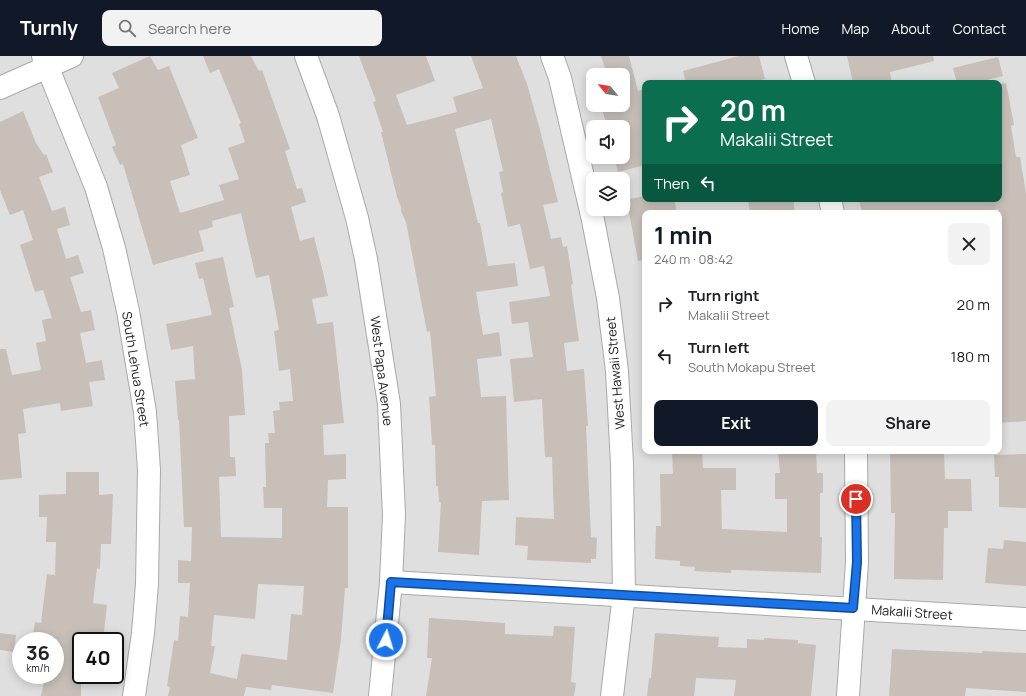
<!DOCTYPE html>
<html lang="en">
<head>
<meta charset="utf-8">
<style>
  :root { --surface:#fff; --page:#f2f2f2; --text:#202124; --muted:#757577; --accent:#111827 }
  body { margin:0; font-family:Manrope,sans-serif; background:var(--page); color:var(--text); height:100vh; display:flex; flex-direction:column; font-size:15px; white-space:nowrap }
  * { box-sizing:border-box; margin:0 }
  p { font-size:13px; color:var(--muted) }
  .icon { flex:none; width:22px; height:22px; fill:none; stroke:currentColor; stroke-width:2; stroke-linecap:round; stroke-linejoin:round }
  .map { position:relative; flex:1; overflow:hidden }
  .drawer { position:absolute; left:642px; top:154px; width:360px; height:244px; display:flex; flex-direction:column; background:var(--surface); border-radius:8px; box-shadow:0 2px 10px #0003 }
  .drawer>* { flex:none }
  .hud { position:absolute; left:642px; top:24px; width:360px; height:122px; border-radius:8px; box-shadow:0 2px 10px #0003; background:#0b6e4f; color:#fff; overflow:hidden }
  .needle { width:26px; rotate:300deg }
  .buttons { position:absolute; left:586px; top:12px; display:grid; gap:8px }
  .buttons a { display:grid; place-items:center; width:44px; height:44px; border-radius:8px; background:var(--surface); box-shadow:0 2px 10px #0003; font-size:20px }
  .speed { position:absolute; left:12px; top:576px; display:flex; gap:8px; font-size:20px; font-weight:700; text-align:center }
  .speed>* { display:grid; place-content:center; width:52px; height:52px; border-radius:50%; background:var(--surface); box-shadow:0 2px 10px #0003; line-height:1 }
  .speed small { font-size:10px; font-weight:400 }
  .speed .limit { border:2px solid #111; border-radius:6px; background:#fff; color:#111 }
  .pin { position:absolute; display:grid; place-items:center; width:34px; height:34px; color:#fff; margin:-17px; border:2px solid #fff; border-radius:50%; box-shadow:0 1px 4px #0007 }
  .me { position:absolute; width:44px; margin:-22px; rotate:5deg; stroke-linejoin:round; filter:drop-shadow(0 0 3px #0008) }
  .turn { display:flex; align-items:center; gap:14px; height:84px; padding:0 12px; font-size:18px }
  .turn .icon { width:52px; height:52px; stroke-width:2.5 }
  .turn b { display:block; font-size:28px; line-height:34px }
  .then { display:flex; align-items:center; height:38px; padding:0 12px; background:#0003; gap:8px; font-size:15px }
  .round { display:grid; place-items:center; flex:none; width:42px; height:42px; border-radius:8px; background:var(--page) }
  .headline { display:flex; align-items:center; justify-content:space-between; height:68px; padding:0 12px }
  h1 { font-size:24px; font-weight:700; line-height:30px; color:var(--accent) }
  .cta { display:flex; gap:8px; margin-top:auto; padding:8px 12px }
  .cta a { flex:1; height:46px; border-radius:8px; background:var(--accent); color:#fff; font-size:16px; font-weight:700; line-height:46px; text-align:center }
  .cta a+a { background:var(--page); color:var(--text) }
  ul { padding:0; list-style:none }
  li { display:flex; align-items:center; gap:12px; height:52px; padding:0 12px }
  li div { flex:1 }
  li b { display:block; font-size:15px }
  li em { font-style:normal }
  header { display:flex; align-items:center; gap:24px; box-sizing:border-box; height:56px; padding:0 20px; background:var(--accent); color:#fff }
  header strong { font-size:19px }
  nav { display:flex; gap:22px; margin-inline-start:auto; font-size:14px }
  .search { width:280px; height:36px; background:var(--page); display:flex; align-items:center; gap:10px; box-sizing:border-box; padding:0 14px; border-radius:8px; color:var(--muted); font-size:15px }
  .map>svg:first-child { display:block }
  .residential { fill:#e0dfdf; fill-rule:evenodd }
  .building { fill:#c7bfb8; fill-rule:evenodd }
  .lines { fill:none; stroke-linecap:round; stroke-linejoin:round }
  .minor-casing { stroke:#a9a9a9; stroke-width:24 }
  .minor { stroke:#fff; stroke-width:22 }
  .route-casing { stroke:#114b97; stroke-width:10 }
  .route { stroke:#1a73e8; stroke-width:7 }
  .labels { text-anchor:middle; stroke-width:3; stroke-linejoin:round; paint-order:stroke }
  .street-label { font-size:13px; fill:#222; stroke:#fff }
</style>
</head>
<body>
<header>
<strong>Turnly</strong>
<div class="search"><svg class="icon" aria-label="search" viewBox="0 0 24 24"><circle cx="10" cy="10" r="6"/><path d="M15 15l6 6"/></svg>Search here</div>
<nav><a>Home</a><a>Map</a><a>About</a><a>Contact</a></nav>
</header>
<div class="map">
<svg width="1026" height="640" viewBox="0 0 1026 640">
  <rect width="100%" height="100%" fill="#f2efe9"/>
  <path class="residential" d="M0,0H1026V640H0ZM593,19H623V49H593ZM645,27H999V143H645ZM593,71H623V101H593ZM593,123H623V153H593ZM645,157H999V395H645ZM21,585H55V619H21ZM81,585H115V619H81Z"/>
  <g class="building">
    <path d="M150,0L158,14L169,10L198,82L181,89L190,119L170,125L180,157L224,144L219,129L239,123L228,92L245,86L239,68L241,67L219,13L210,17L203,0H251L259,15L262,14L290,93L285,95L297,133L302,132L306,146L291,151L300,185L314,181L323,216L328,240L312,243L317,268L333,266L344,367L323,369L324,399L346,398V423L328,424L327,451H348V532H345L341,583L333,637L272,629L271,634L246,631L244,640H168L170,631L167,630L174,584L178,585L180,560L188,561L190,527H178V504L191,505L192,471H184L179,364H178L175,325L195,323L193,290L171,294L166,268L212,259L203,222L199,223L195,207L223,201L234,251L229,252L242,314L245,359L229,360L230,401H235L236,420L219,421L221,481L282,482V452H264L263,431H266L265,387H269L268,377H275L273,355L280,354L279,346L293,345L290,313L279,315L274,275L279,274L269,219L256,222L241,157L212,165L213,171L199,175L204,195L153,209L123,108L120,109L112,91L116,89L98,41L119,32L112,17ZM258,528L304,530L302,559L291,558L287,604L243,598L241,599L237,623L210,617L215,590H211L214,559L255,563Z"/>
    <polygon points="359,0 426,0 435,25 396,39 407,69 457,56 453,41 483,32 471,0 516,0 527,28 540,74 558,146 543,149 551,183 561,181 563,191 567,190 573,228 571,229 579,285 564,287 567,315 584,313 588,370 586,370 591,481 597,482 596,503 591,503 591,507 527,504 528,490 515,489 516,461 554,463 552,401 545,401 542,343 514,346 510,303 533,301 528,266 512,268 509,246 550,240 544,210 530,213 520,168 508,171 501,137 503,136 499,116 503,115 491,63 455,73 478,167 480,167 488,210 515,207 518,230 476,236 483,279 499,276 502,300 477,303 481,341 506,340 509,444 482,445 479,499 438,496 441,446 439,446 438,430 436,430 435,389 432,389 429,341 436,340 430,275 427,276 406,166 401,155 401,151 397,141 381,76 383,76 373,46 376,45"/>
    <polygon points="601,0 629,0 638,35 645,33 645,109 618,116 614,101 623,101 623,71 607,71 601,49 623,49 623,19 607,19"/>
    <polygon points="739,0 759,0 765,23 752,27 686,27 683,15"/>
    <polygon points="847,0 933,0 934,5 890,16 892,27 853,27"/>
    <polygon points="998,1 1003,20 987,24 988,27 957,27 953,12"/>
    <polygon points="1006,27 1014,69 1011,70 1016,101 1020,101 1026,137 1026,365 999,367 999,153 978,157 862,157 859,143 999,143 999,28"/>
    <polygon points="23,55 36,87 44,99 46,98 53,116 39,121 52,155 65,151 70,169 57,173 66,203 78,199 84,217 70,221 81,256 91,254 95,274 80,277 86,307 102,304 105,324 89,326 93,350 61,355 60,347 23,353 26,377 18,378 22,422 0,424 0,293 6,293 12,319 41,314 36,287 46,285 42,264 52,262 43,234 35,236 20,189 33,184 23,154 10,159 0,134 0,66"/>
    <polygon points="645,140 645,143 674,143 677,157 645,157 645,204 638,205 628,151 631,150 630,143"/>
    <polygon points="748,143 793,143 795,157 750,157"/>
    <polygon points="672,395 702,395 703,412 736,412 736,434 721,434 722,473 787,476 787,443 775,443 775,417 780,417 778,395 816,395 817,417 823,417 823,437 820,437 820,481 822,481 821,517 736,514 731,514 731,517 694,515 695,511 680,510 680,505 655,503 656,470 661,470 660,418 673,418"/>
    <polygon points="890,395 944,396 945,423 971,423 972,455 948,455 948,472 944,472 943,524 894,523 895,457 891,457"/>
    <polygon points="1026,398 1026,452 999,451 999,421 995,421 994,399"/>
    <polygon points="66,416 99,416 99,439 113,438 111,488 101,488 100,513 97,512 93,547 107,549 103,585 81,585 81,640 41,640 45,620 55,622 55,585 32,585 35,566 41,567 47,518 55,519 56,486 46,486 47,461 39,461 39,439 66,438"/>
    <polygon points="1004,484 1026,486 1026,530 985,527 988,492 1003,493"/>
    <polygon points="429,562 505,567 505,578 553,580 554,570 575,571 571,626 576,627 574,640 426,640 432,602 427,602"/>
    <polygon points="0,577 16,579 14,596 0,594"/>
    <polygon points="655,577 719,581 718,591 747,592 747,583 764,584 764,582 798,584 798,587 816,589 811,640 734,640 736,624 696,622 694,640 647,640 649,622 651,622"/>
    <polygon points="892,593 982,597 982,595 1026,597 1026,636 966,632 965,640 889,640"/>
  </g>
  <g class="lines">
    <g class="minor-casing">
      <g id="minor">
        <polyline points="43,0 96,131 114,192 128,255 145,356 149,414 147,528 143,577 134,640"/>
        <polyline points="306,0 328,60 357,162 366,203 389,348 394,459 391,526 380,640"/>
        <polyline points="552,0 560,22 593,164 608,242 617,315 622,408 624,538 612,640"/>
        <polyline points="796,0 804,27"/>
        <polyline points="0,32 72,0"/>
        <polyline points="830,143 833,157"/>
        <polyline points="391,526 1026,563"/>
        <polyline points="848,640 857,506 856,395"/>
      </g>
    </g>
    <use href="#minor" class="minor"/>
  </g>
  <g class="lines">
    <g class="route-casing">
      <polyline id="route" points="386,584 391,526 853,552 857,506 856,443"/>
    </g>
    <use href="#route" class="route"/>
  </g>
  <g class="labels">
    <g class="street-label">
      <text transform="translate(136 313) rotate(81)" y="5">South Lehua Street</text>
      <text transform="translate(382 315) rotate(83)" y="5">West Papa Avenue</text>
      <text transform="translate(615 317) rotate(-95)" y="5">West Hawaii Street</text>
      <text transform="translate(912 556) rotate(4)" y="5">Makalii Street</text>
    </g>
  </g>
</svg>
<div class="buttons">
<a><svg class="needle" viewBox="-14 -14 28 28"><path d="M0-13l5 13h-10z" fill="#e53935"/><path d="M0 13l5-13h-10z" fill="#757577"/></svg></a>
<a><svg class="icon" aria-label="sound" viewBox="0 0 24 24"><path d="M4 9h4l5-4v14l-5-4H4zM17 9q2 3 0 6"/></svg></a>
<a><svg class="icon" aria-label="layers" viewBox="0 0 24 24"><path d="M12 4l9 5-9 5-9-5zM3 14l9 5 9-5"/></svg></a>
</div>
<div class="speed"><div>36<small>km/h</small></div><div class="limit">40</div></div>
<div class="pin" style="left:856px;top:443px;background:#d93025"><svg class="icon" aria-label="arrive" viewBox="0 0 24 24"><path d="M6 21V4h12l-3 4 3 4H6"/></svg></div>
<svg class="me" style="left:386px;top:584px" viewBox="-20 -20 40 40"><circle r="17" fill="#1a73e8" stroke="#fff" stroke-width="3"/><path d="M0-11L8 9 0 5-8 9z" fill="#fff"/></svg>
<div class="hud">
<div class="turn"><svg class="icon" aria-label="right" viewBox="0 0 24 24"><path d="M7 20v-9h11M14 6l5 5-5 5"/></svg><div><b>20 m</b>Makalii Street</div></div>
<div class="then">Then<svg class="icon" aria-label="left" viewBox="0 0 24 24"><path d="M17 20v-9H6M10 6l-5 5 5 5"/></svg></div>
</div>
<section class="drawer">
<div class="headline"><div><h1>1 min</h1><p>240 m · 08:42</p></div><a class="round"><svg class="icon" aria-label="close" viewBox="0 0 24 24"><path d="M6 6l12 12M18 6L6 18"/></svg></a></div>
<ul>
<li><svg class="icon" aria-label="right" viewBox="0 0 24 24"><path d="M7 20v-9h11M14 6l5 5-5 5"/></svg><div><b>Turn right</b><p>Makalii Street</p></div><em>20 m</em></li>
<li><svg class="icon" aria-label="left" viewBox="0 0 24 24"><path d="M17 20v-9H6M10 6l-5 5 5 5"/></svg><div><b>Turn left</b><p>South Mokapu Street</p></div><em>180 m</em></li>
</ul>
<div class="cta"><a>Exit</a><a>Share</a></div>
</section>
</div>
</body>
</html>
